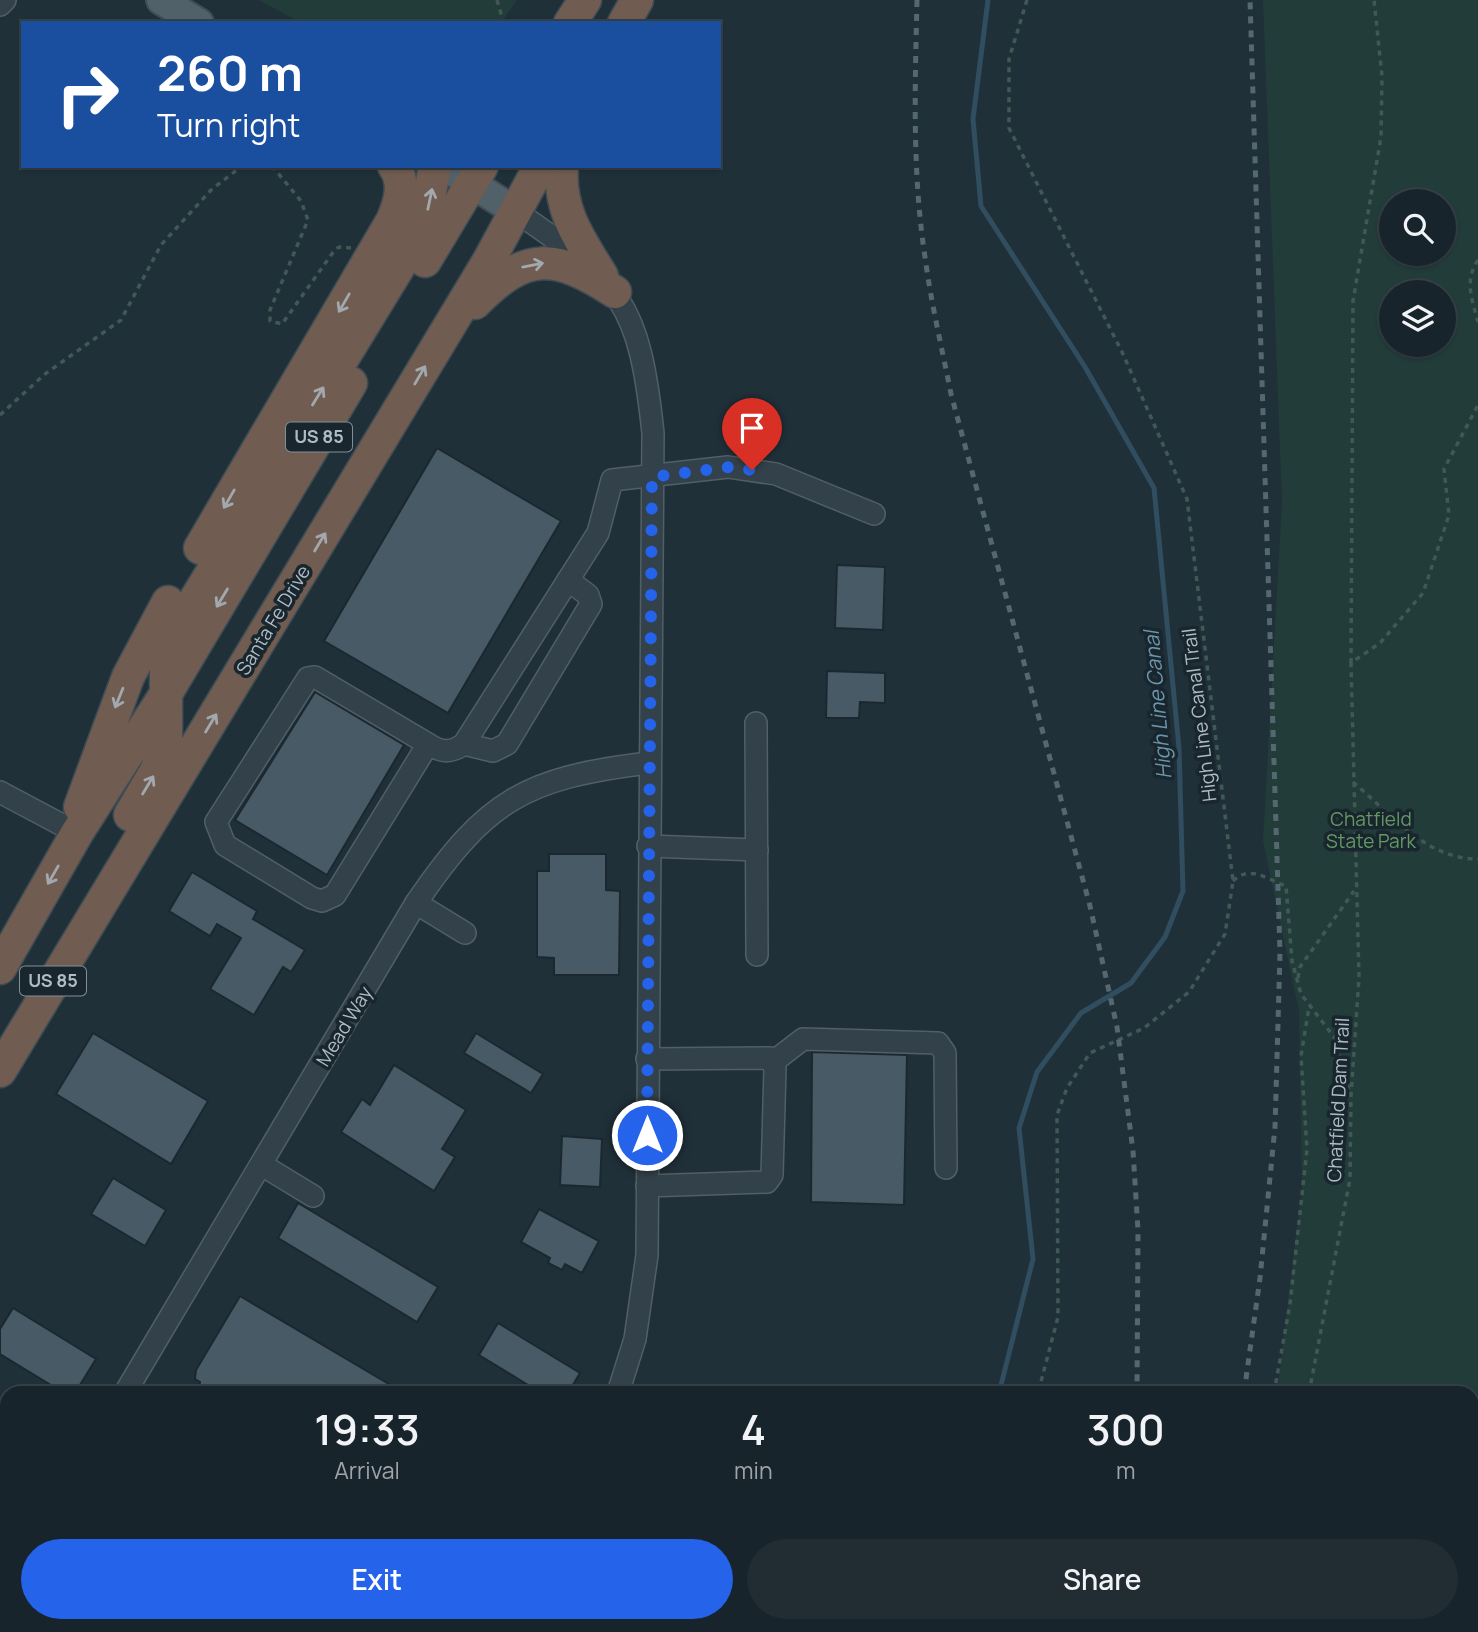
<!DOCTYPE html>
<html lang="en">
<head>
<meta charset="utf-8">
<style>
  :root { --surface:#18242b; --page:#212c33; --text:#f1f3f6; --muted:#9fa4a9; --line:#364147; --accent:#2563eb }
  body { margin:0; font-family:Manrope,sans-serif; background:var(--page); color:var(--text); height:100vh; display:flex; flex-direction:column; font-size:26px; white-space:nowrap }
  * { box-sizing:border-box; margin:0 }
  p { font-size:23px; color:var(--muted) }
  .icon { flex:none; width:38px; height:38px; fill:none; stroke:currentColor; stroke-width:2; stroke-linecap:round; stroke-linejoin:round }
  .map { position:relative; flex:1; overflow:hidden }
  .details { position:absolute; left:0px; top:1386px; width:1479px; height:247px; display:flex; flex-direction:column; background:var(--surface); border-radius:21px 21px 0 0; box-shadow:0 2px 5px #0004,0 0 0 2px var(--line) }
  .details>* { flex:none }
  .top-card { position:absolute; left:21px; top:21px; width:700px; height:147px; border-radius:0px; box-shadow:0 2px 5px #0004,0 0 0 2px var(--line); background:#1a4fa0; color:#fff; overflow:hidden }
  .controls { position:absolute; left:1379px; top:189px; display:grid; gap:14px }
  .controls a { display:grid; place-items:center; width:77px; height:77px; border-radius:50%; background:var(--surface); box-shadow:0 2px 5px #0004,0 0 0 2px var(--line); font-size:35px }
  .pin { position:absolute; display:grid; place-items:center; width:60px; height:60px; color:#fff; margin:-72px -30px; border-radius:50% 50% 50% 0; rotate:-45deg; box-shadow:0 0 7px #0007 }
  .pin .icon { rotate:45deg }
  .me { position:absolute; width:77px; margin:-38px; rotate:0deg; stroke-linejoin:round; filter:drop-shadow(0 0 5px #0008) }
  .turn { display:flex; align-items:center; gap:24px; height:147px; padding:0 21px; font-size:32px }
  .turn .icon { width:91px; height:91px; stroke-width:2.5 }
  .turn b { display:block; font-size:49px; line-height:60px }
  .eta { display:flex; justify-content:space-evenly; align-items:center; height:119px; text-align:center }
  .eta b { font-size:42px; font-weight:600; line-height:49px }
  .action { display:flex; gap:14px; margin-top:auto; padding:14px 21px }
  .action a { flex:1; height:80px; border-radius:42px; background:var(--accent); color:#fff; font-size:28px; font-weight:600; line-height:80px; text-align:center }
  .action a+a { background:var(--page); color:var(--text) }
  .map>svg:first-child { display:block }
  .green { fill:#223c39; fill-rule:evenodd }
  .lines { fill:none; stroke-linecap:round; stroke-linejoin:round }
  .stream { stroke:#304e5f; stroke-width:5 }
  .building { fill:#485a65; stroke:#1b2830; stroke-width:2 }
  .minor-casing { stroke:#515f67; stroke-width:24 }
  .major-casing { stroke:#404d56; stroke-width:32 }
  .highway-casing { stroke:#3e4c54; stroke-width:35 }
  .path { stroke:#415956; stroke-width:3.5; stroke-dasharray:5 5; stroke-linecap:butt }
  .minor { stroke:#33414a; stroke-width:21 }
  .major { stroke:#51616a; stroke-width:28 }
  .highway { stroke:#705c50; stroke-width:32 }
  .rail { stroke:#556771; stroke-width:5; stroke-dasharray:7 7; stroke-linecap:butt }
  .oneway { stroke:#a2a9ae }
  .route { stroke:#2563eb; stroke-width:12; stroke-dasharray:0 21.6 }
  .labels { text-anchor:middle; stroke-width:7; stroke-linejoin:round; paint-order:stroke }
  .shield { fill:#19262e; stroke:#818f98; stroke-width:2 }
  .shield-label { font-size:18px; font-weight:bold; fill:#aebcc6 }
  .street-label { font-size:19px; fill:#aebcc6; stroke:#19262e }
  .park-label { font-size:19px; fill:#649865; stroke:#19262e }
  .water-label { font-size:21px; font-style:italic; fill:#6c96ab; stroke:#19262e }
</style>
</head>
<body>
<div class="map">
<svg width="1478" height="1632" viewBox="0 0 1478 1632">
  <rect width="100%" height="100%" fill="#203039"/>
  <g class="green">
    <polygon points="259,0 517,0 501,23 301,23"/>
    <path d="M1263,0H1478V1632H1235L1236,1626H1472V1393H1277L1302,1189L1299,1011L1263,841L1282,502ZM1444,201V254H1391V201ZM1391,292H1444V345H1391Z"/>
  </g>
  <g class="lines">
    <g class="stream">
      <polyline points="988,0 973,119 981,206 1085,367 1154,488 1179,748 1183,891 1165,937 1131,983 1081,1013 1037,1072 1019,1128 1033,1259 999,1393"/>
      <polyline points="922,1632 924,1626"/>
    </g>
  </g>
  <g class="building">
    <polygon points="437,448 561,521 448,713 324,641"/>
    <polygon points="837,565 885,567 883,630 835,628"/>
    <polygon points="827,671 885,673 885,703 860,702 859,718 826,718"/>
    <polygon points="315,692 404,745 327,875 235,820"/>
    <polygon points="549,854 606,854 606,890 620,891 619,975 554,975 554,958 537,957 537,871 549,871"/>
    <polygon points="192,872 257,911 253,919 305,950 291,972 283,967 254,1015 210,989 241,938 217,924 210,936 169,911"/>
    <polygon points="93,1033 208,1101 171,1164 56,1094"/>
    <polygon points="476,1033 543,1074 531,1093 464,1053"/>
    <polygon points="812,1052 907,1055 904,1205 811,1202"/>
    <polygon points="394,1065 466,1110 442,1149 455,1157 434,1191 341,1132 362,1099 370,1105"/>
    <polygon points="562,1136 602,1139 600,1187 560,1185"/>
    <polygon points="113,1178 166,1210 145,1246 91,1214"/>
    <polygon points="298,1203 438,1287 417,1322 278,1238"/>
    <polygon points="539,1209 599,1241 582,1273 565,1264 562,1270 548,1263 550,1258 521,1242"/>
    <polygon points="240,1296 404,1393 198,1393 200,1382 195,1379 196,1370"/>
    <polygon points="13,1308 96,1359 75,1393 64,1393 0,1354 0,1329"/>
    <polygon points="498,1323 580,1373 568,1393 541,1393 479,1355"/>
  </g>
  <g class="lines">
    <g class="minor-casing">
      <g id="minor">
        <polyline points="0,5 5,0"/>
        <path d="M515,211C622,284 639,302 653,433L647,1255L635,1339L618,1393"/>
        <polyline points="756,723 757,955"/>
        <path d="M428,744L335,895L322,901L312,898L225,845L216,822L308,678L315,677L428,744C442,753 451,753 464,744L598,533L612,480L728,467L776,474L874,514"/>
        <polyline points="464,744 493,751 507,744 591,604 588,595 568,580"/>
        <polyline points="0,792 77,833"/>
        <polyline points="648,846 757,850"/>
        <polyline points="416,903 465,933"/>
        <polyline points="647,1059 770,1058 775,1068 772,1175 767,1182 647,1186"/>
        <polyline points="773,1062 803,1039 938,1043 945,1053 946,1168"/>
        <polyline points="262,1165 313,1196"/>
        <path d="M125,1393L416,903C486,800 525,778 648,763"/>
        <polyline points="0,1605 7,1593"/>
        <polyline points="476,1632 479,1626"/>
      </g>
    </g>
    <g class="major-casing">
      <g id="major">
        <polyline points="161,0 199,23"/>
        <polyline points="444,166 515,211"/>
      </g>
    </g>
    <g class="highway-casing">
      <g id="highway">
        <polyline points="570,23 585,0"/>
        <polyline points="624,23 637,0"/>
        <path d="M562,166C558,210 580,240 602,276"/>
        <polyline points="425,261 482,166"/>
        <path d="M475,303C526,251 555,253 615,292"/>
        <path d="M200,548L392,221C400,203 406,183 394,166"/>
        <polyline points="80,807 128,677 168,602"/>
        <polyline points="130,815 156,771 166,740 166,653 170,641 417,237 425,219 435,166"/>
        <polyline points="0,968 77,833 167,692 351,383"/>
        <polyline points="0,1071 488,262 540,166"/>
      </g>
    </g>
    <g class="path">
      <polyline points="497,0 502,17 500,23"/>
      <polyline points="1027,0 1009,59 1009,128 1123,354 1187,499 1233,881 1225,934 1189,992 1144,1028 1090,1053 1067,1088 1057,1115 1058,1317 1038,1393"/>
      <polyline points="272,166 301,201 308,220 270,310 270,321 282,324 334,251 339,247 351,248"/>
      <path d="M1478,260C1464,280 1472,300 1478,322"/>
      <polyline points="0,415 45,374 121,320 161,245 211,190 242,166"/>
      <polyline points="1351,663 1353,301 1381,137 1382,76 1374,0"/>
      <path d="M1353,782C1390,813 1425,859 1478,859"/>
      <path d="M1233,881C1250,864 1268,880 1286,886L1292,961L1301,994L1334,1037L1350,1093"/>
      <polyline points="1298,978 1300,967 1354,891"/>
      <polyline points="1274,1393 1290,1304 1307,1149 1301,1056 1309,1007"/>
      <polyline points="1309,1393 1350,1179 1351,1096 1359,977 1351,663 1380,643 1423,593 1449,515 1444,469 1478,405"/>
      <polyline points="969,1632 971,1626"/>
      <polyline points="1224,1632 1225,1626"/>
      <polyline points="1263,1632 1264,1626"/>
    </g>
    <use href="#minor" class="minor"/>
    <use href="#major" class="major"/>
    <use href="#highway" class="highway"/>
    <g class="rail">
      <path d="M917,0C915,86 912,172 925,257C931,303 942,348 951,394L1090,906L1117,1027L1133,1151L1138,1230L1137,1393"/>
      <polyline points="1244,1393 1260,1278 1275,1127 1280,953 1250,0"/>
      <polyline points="1098,1632 1099,1626"/>
      <polyline points="1200,1632 1201,1626"/>
    </g>
  </g>
  <defs><path id="oneway-shaft" d="M-6 0H5M1.5-3L5.5 0L1.5 3" fill="none" stroke-width="1.6" stroke-linecap="round" stroke-linejoin="round" transform="scale(1.75)"/></defs>
  <g class="oneway">
    <use href="#oneway-shaft" transform="translate(430 199) rotate(-78)"/>
    <use href="#oneway-shaft" transform="translate(533 265) rotate(-11)"/>
    <use href="#oneway-shaft" transform="translate(344 303) rotate(120)"/>
    <use href="#oneway-shaft" transform="translate(420 375) rotate(-60)"/>
    <use href="#oneway-shaft" transform="translate(318 396) rotate(-58)"/>
    <use href="#oneway-shaft" transform="translate(229 499) rotate(120)"/>
    <use href="#oneway-shaft" transform="translate(320 542) rotate(-59)"/>
    <use href="#oneway-shaft" transform="translate(222 598) rotate(121)"/>
    <use href="#oneway-shaft" transform="translate(119 698) rotate(112)"/>
    <use href="#oneway-shaft" transform="translate(211 723) rotate(-59)"/>
    <use href="#oneway-shaft" transform="translate(148 785) rotate(-59)"/>
    <use href="#oneway-shaft" transform="translate(53 875) rotate(120)"/>
  </g>
  <g class="lines">
    <polyline class="route" points="647,1135 652,477 729,467 752,470"/>
  </g>
  <g class="labels">
    <g class="shield">
      <rect x="286" y="422.5" width="66" height="29" rx="5"/>
      <rect x="20" y="966.5" width="66" height="29" rx="5"/>
    </g>
    <g class="shield-label">
      <text x="319" y="443">US 85</text>
      <text x="53" y="987">US 85</text>
    </g>
    <g class="street-label">
      <text transform="translate(273 620) rotate(-59)" y="7">Santa Fe Drive</text>
      <text transform="translate(1199 715) rotate(-97)" y="7">High Line Canal Trail</text>
      <text transform="translate(344 1026) rotate(-59)" y="7">Mead Way</text>
      <text transform="translate(1338 1100) rotate(-87)" y="7">Chatfield Dam Trail</text>
    </g>
    <g class="park-label">
      <text x="1371" y="826">Chatfield<tspan x="1371" dy="22">State Park</tspan></text>
    </g>
    <g class="water-label">
      <text transform="translate(1158 705) rotate(-95)" y="7">High Line Canal</text>
    </g>
  </g>
</svg>
<div class="controls">
<a><svg class="icon" aria-label="search" viewBox="0 0 24 24"><circle cx="10" cy="10" r="6"/><path d="M15 15l6 6"/></svg></a>
<a><svg class="icon" aria-label="layers" viewBox="0 0 24 24"><path d="M12 4l9 5-9 5-9-5zM3 14l9 5 9-5"/></svg></a>
</div>
<div class="pin" style="left:752px;top:470px;background:#d93025"><svg class="icon" aria-label="arrive" viewBox="0 0 24 24"><path d="M6 21V4h12l-3 4 3 4H6"/></svg></div>
<svg class="me" style="left:647px;top:1135px" viewBox="-20 -20 40 40"><circle r="17" fill="#2563eb" stroke="#fff" stroke-width="3"/><path d="M0-11L8 9 0 5-8 9z" fill="#fff"/></svg>
<div class="top-card">
<div class="turn"><svg class="icon" aria-label="right" viewBox="0 0 24 24"><path d="M7 20v-9h11M14 6l5 5-5 5"/></svg><div><b>260 m</b>Turn right</div></div>
</div>
<section class="details">
<div class="eta">
<div><b>19:33</b><p>Arrival</p></div>
<div><b>4</b><p>min</p></div>
<div><b>300</b><p>m</p></div>
</div>
<div class="action"><a>Exit</a><a>Share</a></div>
</section>
</div>
</body>
</html>
